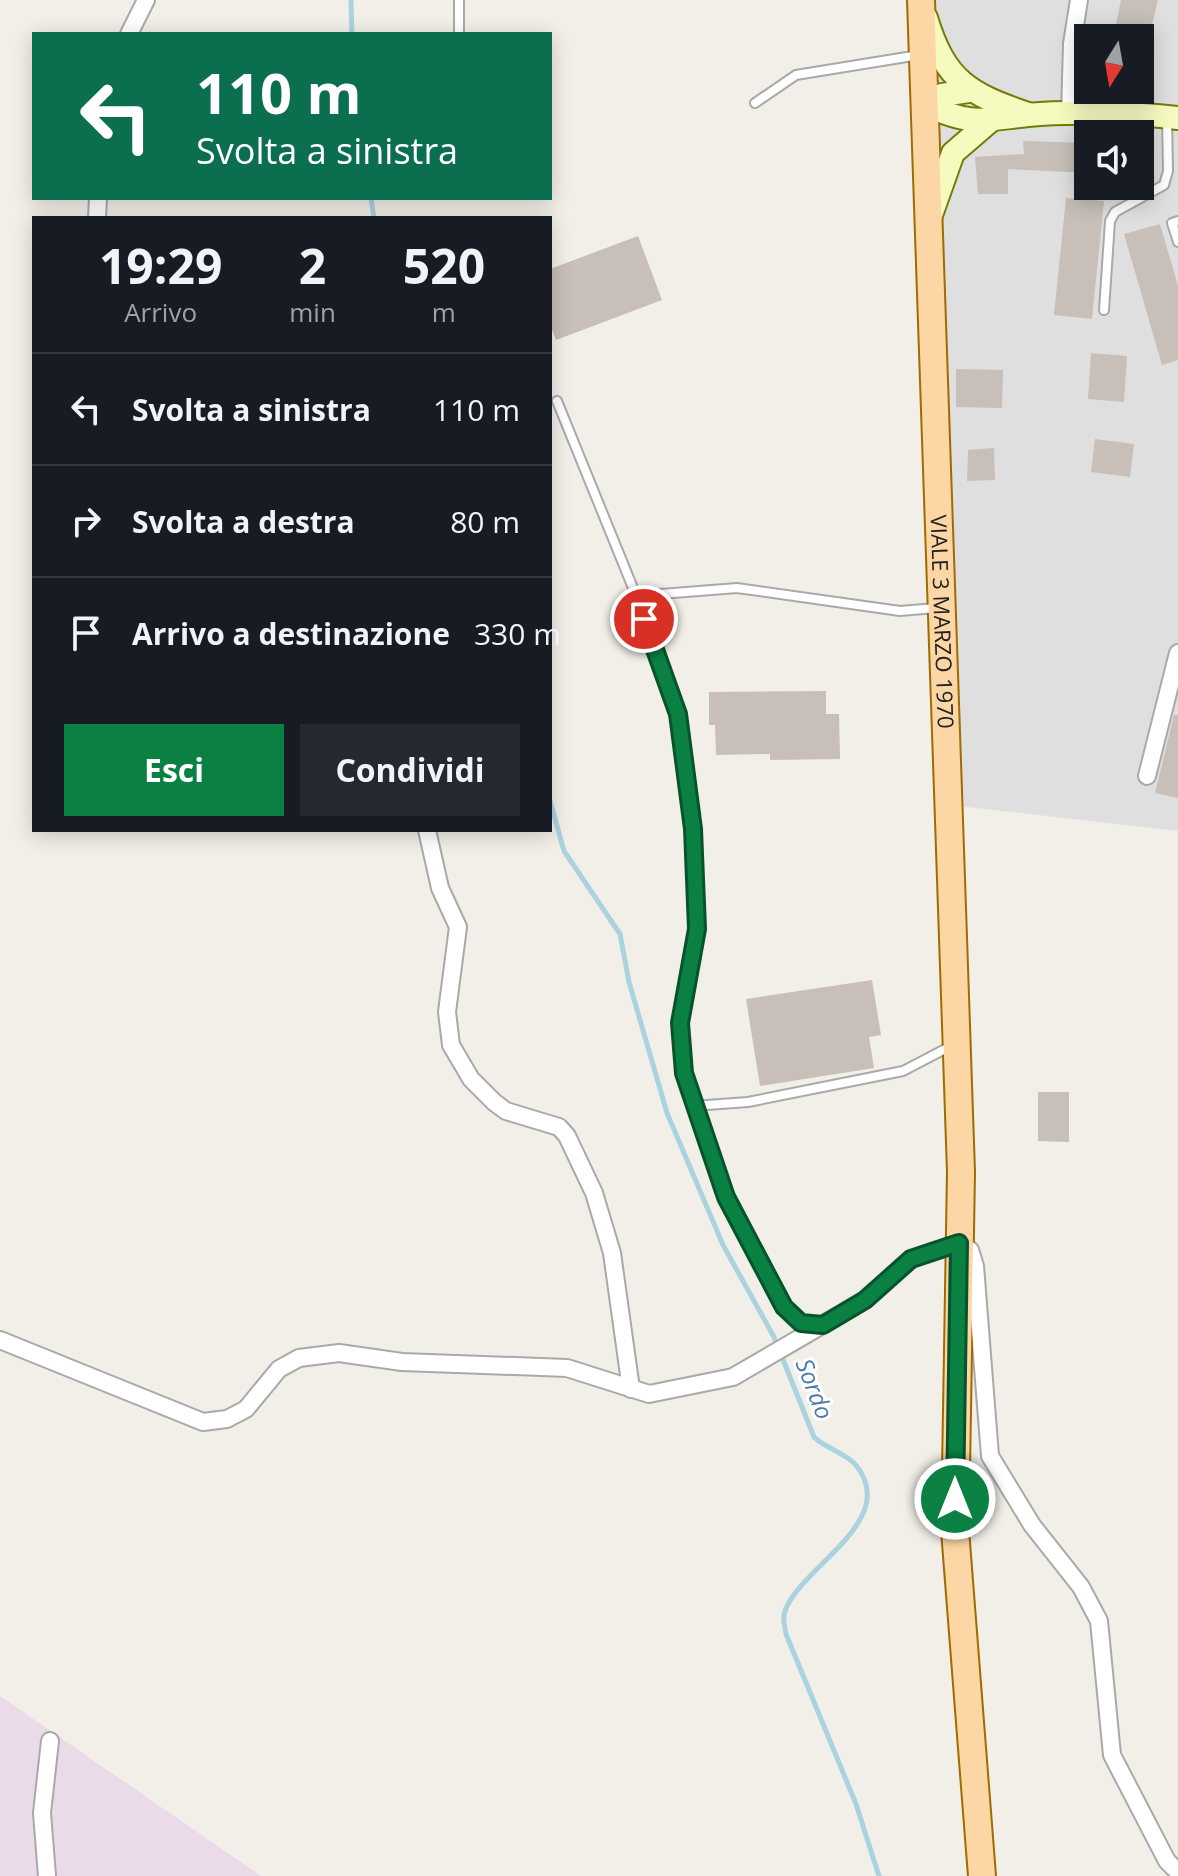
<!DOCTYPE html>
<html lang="it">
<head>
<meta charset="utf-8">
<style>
  :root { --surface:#171b24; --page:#242831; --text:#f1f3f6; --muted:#9ea1a6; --line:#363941; --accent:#0b8043 }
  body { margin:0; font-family:"Open Sans",sans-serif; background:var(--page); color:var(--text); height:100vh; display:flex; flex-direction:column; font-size:30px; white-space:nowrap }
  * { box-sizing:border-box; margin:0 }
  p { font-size:26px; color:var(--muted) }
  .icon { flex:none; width:44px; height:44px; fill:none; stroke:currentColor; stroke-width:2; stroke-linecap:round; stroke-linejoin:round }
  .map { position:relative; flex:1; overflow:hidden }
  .details { position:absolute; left:32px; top:216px; width:520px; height:616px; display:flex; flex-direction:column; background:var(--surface); border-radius:0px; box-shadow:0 4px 20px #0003 }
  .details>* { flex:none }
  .top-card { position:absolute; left:32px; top:32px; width:520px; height:168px; border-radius:0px; box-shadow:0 4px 20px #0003; background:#0b6e4f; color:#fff; overflow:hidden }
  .needle { width:52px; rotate:191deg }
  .controls { position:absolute; left:1074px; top:24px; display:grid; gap:16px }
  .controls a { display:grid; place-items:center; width:80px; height:80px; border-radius:0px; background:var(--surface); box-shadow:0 4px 20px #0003; font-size:40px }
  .pin { position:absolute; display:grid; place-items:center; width:68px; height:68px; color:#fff; margin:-34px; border:4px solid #fff; border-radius:50%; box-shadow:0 2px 8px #0007 }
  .me { position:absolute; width:88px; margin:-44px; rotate:0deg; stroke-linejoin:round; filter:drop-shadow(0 0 6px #0008) }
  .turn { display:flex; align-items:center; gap:28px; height:168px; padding:0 32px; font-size:36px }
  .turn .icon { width:104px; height:104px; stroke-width:2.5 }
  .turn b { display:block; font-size:56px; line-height:68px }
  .eta { display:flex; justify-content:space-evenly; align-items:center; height:136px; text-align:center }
  .eta b { font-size:48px; font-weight:700; line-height:56px }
  .action { display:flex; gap:16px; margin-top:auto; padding:16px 32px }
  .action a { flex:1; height:92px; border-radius:0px; background:var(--accent); color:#fff; font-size:32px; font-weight:700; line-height:92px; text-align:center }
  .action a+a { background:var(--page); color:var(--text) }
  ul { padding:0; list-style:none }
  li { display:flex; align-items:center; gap:24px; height:112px; padding:0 32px; border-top:2px solid var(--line) }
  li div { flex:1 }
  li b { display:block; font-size:30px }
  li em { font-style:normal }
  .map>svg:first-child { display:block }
  .residential { fill:#e0dfdf; fill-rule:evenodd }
  .industrial { fill:#ebdbe8 }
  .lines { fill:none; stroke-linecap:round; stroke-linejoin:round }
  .stream { stroke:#aad3df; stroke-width:5 }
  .building { fill:#c7bfb8 }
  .lane-casing { stroke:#a9a9a9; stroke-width:12 }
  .street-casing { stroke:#a9a9a9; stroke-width:20 }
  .secondary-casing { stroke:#707d05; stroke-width:26 }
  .primary-casing { stroke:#a06b00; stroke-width:30 }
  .lane { stroke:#fff; stroke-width:8 }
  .street { stroke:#fff; stroke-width:16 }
  .secondary { stroke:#f7fabf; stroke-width:22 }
  .primary { stroke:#fcd6a4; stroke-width:26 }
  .route-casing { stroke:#07532c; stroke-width:20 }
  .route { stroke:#0b8043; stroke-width:14 }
  .labels { text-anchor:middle; stroke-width:6; stroke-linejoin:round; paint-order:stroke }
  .street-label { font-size:22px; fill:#222; stroke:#fff }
  .water-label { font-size:24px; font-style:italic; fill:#4a7aab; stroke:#fff }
</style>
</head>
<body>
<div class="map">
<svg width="1178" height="1876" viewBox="0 0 1178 1876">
  <rect width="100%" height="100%" fill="#f2efe9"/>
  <path class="residential" d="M917,0H1178V831L949,805ZM1088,38H1140V90H1088ZM1088,134H1140V186H1088Z"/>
  <polygon class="industrial" points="0,1696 261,1876 0,1876"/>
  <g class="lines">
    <g class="stream">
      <polyline points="351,0 352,34"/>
      <polyline points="371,198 374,218"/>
      <path d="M550,801L564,851L620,934L629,982L667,1113L723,1245L774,1337L814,1437C825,1448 845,1453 855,1464C904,1522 793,1570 784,1615C783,1621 785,1628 786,1634L856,1804L879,1876"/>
    </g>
  </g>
  <g class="building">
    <polygon points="1121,0 1158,0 1148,41 1114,34"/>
    <polygon points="1023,141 1088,143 1088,173 1008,169 1008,194 978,194 975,157 1024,154"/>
    <polygon points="1066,198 1104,201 1092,319 1054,315"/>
    <polygon points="1160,224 1178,286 1178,360 1162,365 1124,234"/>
    <polygon points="638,236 662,300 556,340 550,324 550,269"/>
    <polygon points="1091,353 1127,356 1124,402 1088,399"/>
    <polygon points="956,369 1003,370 1002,408 956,407"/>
    <polygon points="1095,439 1134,444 1130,477 1091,472"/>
    <polygon points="994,448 995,480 967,481 968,450"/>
    <polygon points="826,691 826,714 839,714 840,759 770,760 770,754 716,755 715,725 709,725 709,692"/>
    <polygon points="1174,715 1178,715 1178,798 1155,793"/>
    <polygon points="872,980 881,1035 869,1037 874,1068 760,1086 746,999"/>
    <polygon points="1038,1092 1069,1092 1069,1142 1038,1141"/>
  </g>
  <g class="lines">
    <g class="lane-casing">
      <g id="lane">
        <polyline points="459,34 459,0"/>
        <polyline points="755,103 796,75 919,55"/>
        <polyline points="1178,221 1172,223 1178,242"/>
        <polyline points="1104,310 1110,221 1115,212 1164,185 1168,171 1167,118"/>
        <polyline points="557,401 633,588 678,714 693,829 697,907 696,950 680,1023 684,1073 692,1101 726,1197 784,1307 801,1323 818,1325"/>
        <polyline points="635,596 737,588 900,611 936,608"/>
        <polyline points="693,1106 748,1102 903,1071 951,1046"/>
      </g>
    </g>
    <g class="street-casing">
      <g id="street">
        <polyline points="129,34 146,0"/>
        <polyline points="1070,115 1072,44 1079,0"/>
        <polyline points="97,218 98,198"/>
        <polyline points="1147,776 1178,653"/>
        <polyline points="427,830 440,888 458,927 447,1012 451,1045 471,1079 494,1102 506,1111 559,1127 567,1136 594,1193 612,1253 631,1389"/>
        <polyline points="0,1340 203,1422 227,1419 246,1409 279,1369 299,1358 339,1353 402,1362 567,1368 649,1394 733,1377 865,1300 911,1259 959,1243 970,1250 975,1266 990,1456 1032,1525 1081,1587 1099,1621 1112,1755 1167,1861 1178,1872"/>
        <polyline points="47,1876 42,1813 50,1741"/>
      </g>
    </g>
    <g class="secondary-casing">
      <g id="secondary">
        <path d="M926,18C945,81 969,94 1028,114"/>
        <path d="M926,105C972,126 982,120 1028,115C1071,111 1136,113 1178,118"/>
        <polyline points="926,105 942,95 969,91"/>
        <polyline points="931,215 953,153 989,122"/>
      </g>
    </g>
    <g class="primary-casing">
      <g id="primary">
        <path id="s1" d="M921,0L961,1172L955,1530L982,1876"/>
      </g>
    </g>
    <use href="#lane" class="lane"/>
    <use href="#street" class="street"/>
    <use href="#secondary" class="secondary"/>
    <use href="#primary" class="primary"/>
  </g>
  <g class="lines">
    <g class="route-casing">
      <polyline id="route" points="644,619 678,714 693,829 697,929 680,1023 684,1073 726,1197 784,1307 801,1323 823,1325 865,1300 911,1259 959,1243 955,1499"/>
    </g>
    <use href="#route" class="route"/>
  </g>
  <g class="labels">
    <g class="street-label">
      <text dy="8" stroke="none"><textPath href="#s1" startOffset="622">VIALE 3 MARZO 1970</textPath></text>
    </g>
    <g class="water-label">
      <text transform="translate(814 1389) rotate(69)" y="8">Sordo</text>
    </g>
  </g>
</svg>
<div class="controls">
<a><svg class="needle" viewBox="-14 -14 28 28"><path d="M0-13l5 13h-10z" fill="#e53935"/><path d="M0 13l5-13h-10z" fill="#9ea1a6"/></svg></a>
<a><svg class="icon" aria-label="sound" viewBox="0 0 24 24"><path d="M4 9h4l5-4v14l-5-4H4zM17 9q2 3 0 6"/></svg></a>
</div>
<div class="pin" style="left:644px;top:619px;background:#d93025"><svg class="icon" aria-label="arrive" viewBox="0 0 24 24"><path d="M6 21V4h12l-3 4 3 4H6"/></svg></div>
<svg class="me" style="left:955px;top:1499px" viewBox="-20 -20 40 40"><circle r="17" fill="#0b8043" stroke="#fff" stroke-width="3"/><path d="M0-11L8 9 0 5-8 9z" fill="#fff"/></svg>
<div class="top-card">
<div class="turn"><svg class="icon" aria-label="left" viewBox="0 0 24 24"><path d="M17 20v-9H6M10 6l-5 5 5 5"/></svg><div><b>110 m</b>Svolta a sinistra</div></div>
</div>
<section class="details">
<div class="eta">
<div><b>19:29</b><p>Arrivo</p></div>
<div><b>2</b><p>min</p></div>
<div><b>520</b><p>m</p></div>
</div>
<ul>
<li><svg class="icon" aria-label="left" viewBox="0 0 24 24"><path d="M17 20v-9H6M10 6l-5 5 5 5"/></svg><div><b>Svolta a sinistra</b></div><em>110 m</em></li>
<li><svg class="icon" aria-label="right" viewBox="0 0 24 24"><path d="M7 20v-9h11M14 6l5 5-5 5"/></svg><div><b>Svolta a destra</b></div><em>80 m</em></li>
<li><svg class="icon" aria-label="arrive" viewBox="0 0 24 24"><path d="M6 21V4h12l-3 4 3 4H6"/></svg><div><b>Arrivo a destinazione</b></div><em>330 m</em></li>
</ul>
<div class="action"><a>Esci</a><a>Condividi</a></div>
</section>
</div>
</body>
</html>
